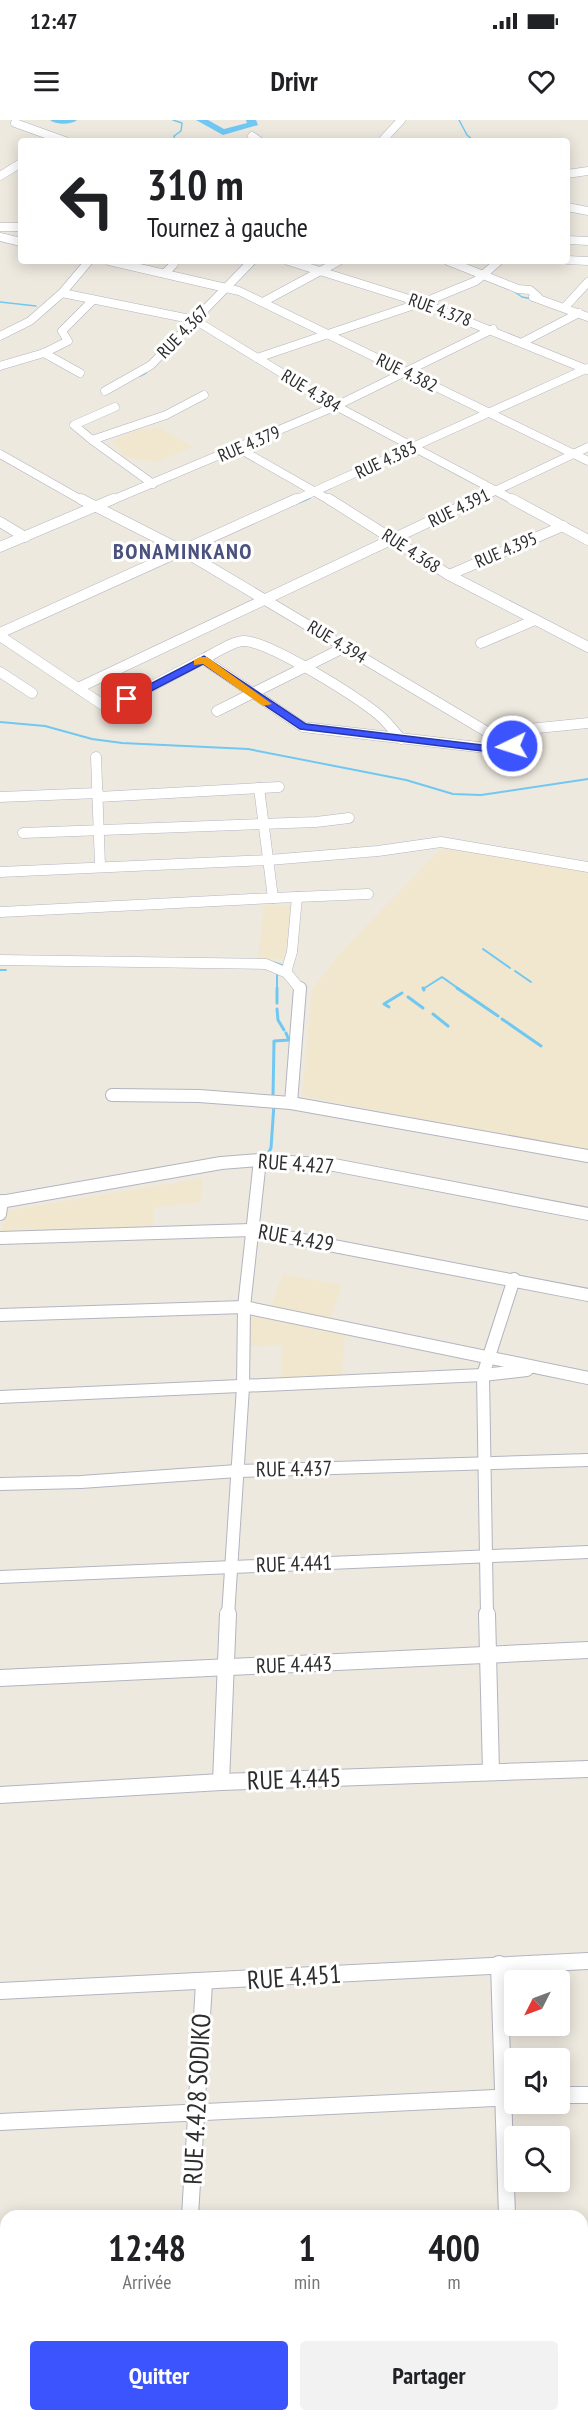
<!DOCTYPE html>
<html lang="fr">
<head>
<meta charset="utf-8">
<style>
  :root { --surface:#fff; --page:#f2f2f2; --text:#202124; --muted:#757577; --accent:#3c54fe }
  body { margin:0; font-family:"PT Sans Narrow",sans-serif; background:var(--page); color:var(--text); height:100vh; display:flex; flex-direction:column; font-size:22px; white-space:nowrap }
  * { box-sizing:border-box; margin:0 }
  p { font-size:20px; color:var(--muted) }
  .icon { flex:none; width:33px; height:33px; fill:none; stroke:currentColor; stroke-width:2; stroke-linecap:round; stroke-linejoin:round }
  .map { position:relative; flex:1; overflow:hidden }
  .panel { position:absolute; left:0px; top:2090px; width:588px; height:212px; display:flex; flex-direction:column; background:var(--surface); border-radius:18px 18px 0 0; box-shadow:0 3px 15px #0003 }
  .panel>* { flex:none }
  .banner { position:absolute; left:18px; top:18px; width:552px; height:126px; border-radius:6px; box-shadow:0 3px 15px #0003; background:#fff; color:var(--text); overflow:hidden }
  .needle { width:39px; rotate:228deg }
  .controls { position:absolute; left:504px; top:1850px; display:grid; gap:12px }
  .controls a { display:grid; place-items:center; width:66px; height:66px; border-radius:6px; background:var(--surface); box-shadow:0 3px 15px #0003; font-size:30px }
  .pin { position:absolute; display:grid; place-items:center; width:51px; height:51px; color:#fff; margin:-26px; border-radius:12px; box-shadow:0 3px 9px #0006 }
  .me { position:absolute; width:66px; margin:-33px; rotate:266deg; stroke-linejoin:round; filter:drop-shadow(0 0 4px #0008) }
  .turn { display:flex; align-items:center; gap:21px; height:126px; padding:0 30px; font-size:27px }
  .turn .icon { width:78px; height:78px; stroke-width:2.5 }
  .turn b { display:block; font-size:42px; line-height:51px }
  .eta { display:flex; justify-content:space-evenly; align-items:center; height:102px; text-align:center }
  .eta b { font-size:36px; font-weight:700; line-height:42px }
  .primary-button { display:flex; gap:12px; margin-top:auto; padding:12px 30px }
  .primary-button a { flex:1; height:69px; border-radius:6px; background:var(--accent); color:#fff; font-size:24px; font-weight:700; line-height:69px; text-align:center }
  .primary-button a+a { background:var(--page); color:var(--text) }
  .status { display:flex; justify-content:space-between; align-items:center; height:42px; padding:0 30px; background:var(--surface); direction:ltr }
  .status svg { height:16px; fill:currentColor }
  header { display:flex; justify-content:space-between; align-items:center; height:78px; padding:0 30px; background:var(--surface); font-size:27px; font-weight:700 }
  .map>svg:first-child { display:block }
  .education { fill:#f0e7ce }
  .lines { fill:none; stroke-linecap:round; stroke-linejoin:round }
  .stream-far2 { stroke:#70c8f2; stroke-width:1.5 }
  .stream-far1 { stroke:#70c8f2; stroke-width:2 }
  .stream { stroke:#70c8f2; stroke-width:3 }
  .river { fill:#70c8f2; fill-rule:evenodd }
  .minor-far3-casing { stroke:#b3b4c0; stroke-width:9 }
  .minor-far2-casing { stroke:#b3b4c0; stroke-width:11 }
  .minor-far1-casing { stroke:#b3b4c0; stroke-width:14 }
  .minor-casing { stroke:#b3b4c0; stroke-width:18 }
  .minor-far3 { stroke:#fff; stroke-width:8 }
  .minor-far2 { stroke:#fff; stroke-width:10 }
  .minor-far1 { stroke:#fff; stroke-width:12 }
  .minor { stroke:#fff; stroke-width:16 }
  .route { fill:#3c54fe; stroke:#2737a5; stroke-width:1.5 }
  .slow { fill:#f59e0b }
  .labels { text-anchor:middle; stroke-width:6; stroke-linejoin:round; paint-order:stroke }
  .far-street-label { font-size:18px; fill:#2d2d2d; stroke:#fff }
  .street-label { font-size:21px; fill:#2d2d2d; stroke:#fff }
  .far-district-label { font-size:22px; font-weight:bold; letter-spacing:1.5px; fill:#4b517f; stroke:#fff }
  .near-street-label { font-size:26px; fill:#2d2d2d; stroke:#fff }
</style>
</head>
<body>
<div class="status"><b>12:47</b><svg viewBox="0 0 49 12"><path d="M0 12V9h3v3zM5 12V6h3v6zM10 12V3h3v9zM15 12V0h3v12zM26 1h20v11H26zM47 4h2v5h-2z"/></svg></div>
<header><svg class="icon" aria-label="menu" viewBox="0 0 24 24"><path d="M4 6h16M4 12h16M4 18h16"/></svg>Drivr<svg class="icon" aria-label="heart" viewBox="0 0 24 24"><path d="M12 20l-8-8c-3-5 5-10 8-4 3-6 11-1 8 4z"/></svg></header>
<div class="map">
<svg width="588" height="2300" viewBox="0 0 588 2300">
  <rect width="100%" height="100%" fill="#eee9df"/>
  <g class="education">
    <polygon points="160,308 193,327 156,342 124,337 112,321 139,309"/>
    <polygon points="442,728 588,752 588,1031 302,976 312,870 340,833"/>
    <polygon points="264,785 291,785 285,839 258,839"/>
    <polygon points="203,1058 201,1082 153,1088 153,1107 1,1112 5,1091"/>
    <polygon points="283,1154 342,1165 330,1199 270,1188"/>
    <polygon points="251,1195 345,1215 342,1257 280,1260 283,1225 250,1226"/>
  </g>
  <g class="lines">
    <g class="stream-far2">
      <polyline points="173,0 182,3 181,11 174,16 175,21"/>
      <polyline points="459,0 467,15 474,21"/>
      <polyline points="512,170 522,177 533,179"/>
      <polyline points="0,182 36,186"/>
      <polyline points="140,256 146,253"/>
      <polyline points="325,375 324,371 331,368"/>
      <polyline points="303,381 310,378"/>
    </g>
    <g class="stream-far1">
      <polyline points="298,383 307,379"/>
      <polyline points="0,602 45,606 92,619 122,623 248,629 406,660 453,674 481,675 588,659"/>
      <polyline points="483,829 510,848"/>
      <polyline points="272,842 285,846"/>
      <polyline points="0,850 6,850"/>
      <polyline points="515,851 531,862"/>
      <polyline points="277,855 277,869"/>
      <polyline points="423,869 442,857 459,869"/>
    </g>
    <g class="stream">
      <polyline points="277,868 277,883"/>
      <polyline points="423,868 424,870"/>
      <polyline points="457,868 498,896"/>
      <polyline points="408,877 423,888"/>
      <polyline points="389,887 384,884 402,873"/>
      <polyline points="277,889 278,900 284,910"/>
      <polyline points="433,894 448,906"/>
      <polyline points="502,899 541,926"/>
      <polyline points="273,977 274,921 289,920 286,913"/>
      <polyline points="267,1036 271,1028 274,984"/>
    </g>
    <g class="river">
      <path d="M50,0H77C71,5 56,5 50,0Z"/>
      <polygon points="196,0 208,0 224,9 247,3 246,0 256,0 258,5 223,15"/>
    </g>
    <g class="minor-far3-casing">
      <g id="minor-far3">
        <polyline points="15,3 65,21"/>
        <polyline points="252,16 259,21"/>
        <polyline points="382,21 401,0"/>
        <polyline points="567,54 588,51"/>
        <polyline points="0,56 21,43"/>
        <polyline points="567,87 588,91"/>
        <polyline points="0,107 21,107"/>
        <polyline points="0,117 21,122"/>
        <polyline points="567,120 588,121"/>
        <polyline points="567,140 588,141"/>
        <polyline points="89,141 62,173 195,200 336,286 515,381"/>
        <polyline points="109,141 239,171 588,341"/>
        <polyline points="288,141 422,183 588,250"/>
        <polyline points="448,141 518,169 530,170 538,177"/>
        <polyline points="165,153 174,144 173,141"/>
        <polyline points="533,177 588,197"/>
        <polyline points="263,182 339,141"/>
        <polyline points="565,187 588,162"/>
        <polyline points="0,216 30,201 62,173"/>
        <polyline points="523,222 579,193"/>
        <polyline points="44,233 80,253"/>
        <polyline points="257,238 432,179 476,161 499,141"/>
        <polyline points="0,246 44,233 68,221 62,211 93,180"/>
        <polyline points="105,271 151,245 252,141"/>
        <polyline points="92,320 74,305 115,287"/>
        <polyline points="238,328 331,381"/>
        <polyline points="0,334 83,381"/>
        <polyline points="153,364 92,320 166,295 204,275"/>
        <polyline points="110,381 336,286 493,209"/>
        <polyline points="293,381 588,248"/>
        <polyline points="474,381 588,327"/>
      </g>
    </g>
    <g class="minor-far2-casing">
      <g id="minor-far2">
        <polyline points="81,379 183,431 489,613 588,603"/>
        <polyline points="329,379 449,455 588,527"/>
        <polyline points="512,379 588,420"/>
        <polyline points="0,402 25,417"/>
        <polyline points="0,427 113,379"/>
        <polyline points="449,455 563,406"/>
        <polyline points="0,513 296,379"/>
        <polyline points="0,516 109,589 203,539 303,607 504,630 512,626 509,611"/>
        <polyline points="481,523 535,500"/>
        <path d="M203,539C214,534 234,520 245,521C272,523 357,577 379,595C387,602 394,611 401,619"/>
        <polyline points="0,552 32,573"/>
        <polyline points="78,568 477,379"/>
        <polyline points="217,591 345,527"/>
        <polyline points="96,637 100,745"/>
        <polyline points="0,677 98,673"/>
        <polyline points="98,677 279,667"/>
        <polyline points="23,713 316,702 349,698"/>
        <polyline points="0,752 269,740 378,731 441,722 588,747"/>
        <polyline points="273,778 368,774"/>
        <polyline points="1,792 273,778 259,668"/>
        <polyline points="0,840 266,844 287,853 300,869"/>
        <polyline points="286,852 292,832 297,777"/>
      </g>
    </g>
    <g class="minor-far1-casing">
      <g id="minor-far1">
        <polyline points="112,975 199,976 291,983 588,1036"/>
        <polyline points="291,983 300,868"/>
        <polyline points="0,1082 221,1043 260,1040 334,1045 588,1094"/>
        <polyline points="0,1094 2,1081"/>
        <polyline points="0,1118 251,1110 588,1175"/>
        <polyline points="0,1195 244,1187 588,1258"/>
        <polyline points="0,1277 483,1255 527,1250"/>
        <polyline points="0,1364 81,1362 237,1351 588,1340"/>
        <polyline points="0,1457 588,1432"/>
        <polyline points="228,1496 243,1267 244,1187 260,1040"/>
        <polyline points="487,1496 483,1255 514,1159"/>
      </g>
    </g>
    <g class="minor-casing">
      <g id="minor">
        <polyline points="487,1494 491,1652"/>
        <polyline points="0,1558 588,1530"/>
        <polyline points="221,1662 228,1494"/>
        <polyline points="0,1675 221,1662 588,1649"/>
        <polyline points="499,1844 507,2096"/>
        <polyline points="0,1871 588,1841"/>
        <polyline points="560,1975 588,1975"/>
        <polyline points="0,2002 514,1977"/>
        <polyline points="190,2096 204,1863"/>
        <polyline points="582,2120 588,2120"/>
        <polyline points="0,2146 6,2145"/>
        <polyline points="180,2295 180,2300"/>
        <polyline points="513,2295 513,2300"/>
      </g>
    </g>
    <use href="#minor-far3" class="minor-far3"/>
    <use href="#minor-far2" class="minor-far2"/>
    <use href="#minor-far1" class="minor-far1"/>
    <use href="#minor" class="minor"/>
  </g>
  <polygon class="route" points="204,536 306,604 499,627 512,623 517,626 499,633 300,609 203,544 130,582 121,579"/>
  <polygon class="slow" points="200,537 207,537 272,584 263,586 203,544 194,545 194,540"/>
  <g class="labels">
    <g class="far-street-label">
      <text transform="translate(440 190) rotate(20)" y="6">RUE 4.378</text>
      <text transform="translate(183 212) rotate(-46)" y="6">RUE 4.367</text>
      <text transform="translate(407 253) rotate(26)" y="6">RUE 4.382</text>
      <text transform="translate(311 271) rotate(31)" y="6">RUE 4.384</text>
      <text transform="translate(249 324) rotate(-23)" y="6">RUE 4.379</text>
      <text transform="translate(386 340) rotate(-25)" y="6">RUE 4.383</text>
      <text transform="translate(459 388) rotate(-26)" y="6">RUE 4.391</text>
      <text transform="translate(506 430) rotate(-23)" y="6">RUE 4.395</text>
      <text transform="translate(411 431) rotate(33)" y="6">RUE 4.368</text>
      <text transform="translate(337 522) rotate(31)" y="6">RUE 4.394</text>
    </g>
    <g class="street-label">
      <text transform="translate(296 1044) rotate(4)" y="7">RUE 4.427</text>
      <text transform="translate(296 1118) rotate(10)" y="7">RUE 4.429</text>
      <text transform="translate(294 1349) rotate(-1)" y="7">RUE 4.437</text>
      <text transform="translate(294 1444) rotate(-2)" y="7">RUE 4.441</text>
      <text transform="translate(294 1545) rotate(-2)" y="7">RUE 4.443</text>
    </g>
    <g class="far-district-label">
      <text x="183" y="439">BONAMINKANO</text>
    </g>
    <g class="near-street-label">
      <text transform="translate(294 1659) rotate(-2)" y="9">RUE 4.445</text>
      <text transform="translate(294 1857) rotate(-4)" y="9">RUE 4.451</text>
      <text transform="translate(197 1979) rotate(-87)" y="9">RUE 4.428 SODIKO</text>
    </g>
  </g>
</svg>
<div class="controls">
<a><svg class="needle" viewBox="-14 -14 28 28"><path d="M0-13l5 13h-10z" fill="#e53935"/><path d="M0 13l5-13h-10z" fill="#757577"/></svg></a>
<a><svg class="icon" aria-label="sound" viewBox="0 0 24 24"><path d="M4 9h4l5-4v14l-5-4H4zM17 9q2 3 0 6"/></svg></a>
<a><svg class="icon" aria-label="search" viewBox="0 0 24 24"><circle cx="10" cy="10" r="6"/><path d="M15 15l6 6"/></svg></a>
</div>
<div class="pin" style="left:127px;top:579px;background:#d93025"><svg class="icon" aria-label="arrive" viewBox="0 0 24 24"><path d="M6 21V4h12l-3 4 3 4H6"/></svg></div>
<svg class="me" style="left:512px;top:626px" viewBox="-20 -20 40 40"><circle r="17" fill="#3c54fe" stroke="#fff" stroke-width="3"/><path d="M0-11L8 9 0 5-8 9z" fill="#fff"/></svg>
<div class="banner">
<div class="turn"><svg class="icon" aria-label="left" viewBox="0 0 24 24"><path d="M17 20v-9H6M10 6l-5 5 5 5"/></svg><div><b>310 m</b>Tournez à gauche</div></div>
</div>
<section class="panel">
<div class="eta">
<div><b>12:48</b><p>Arrivée</p></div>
<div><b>1</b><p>min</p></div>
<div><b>400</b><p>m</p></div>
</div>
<div class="primary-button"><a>Quitter</a><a>Partager</a></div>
</section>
</div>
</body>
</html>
